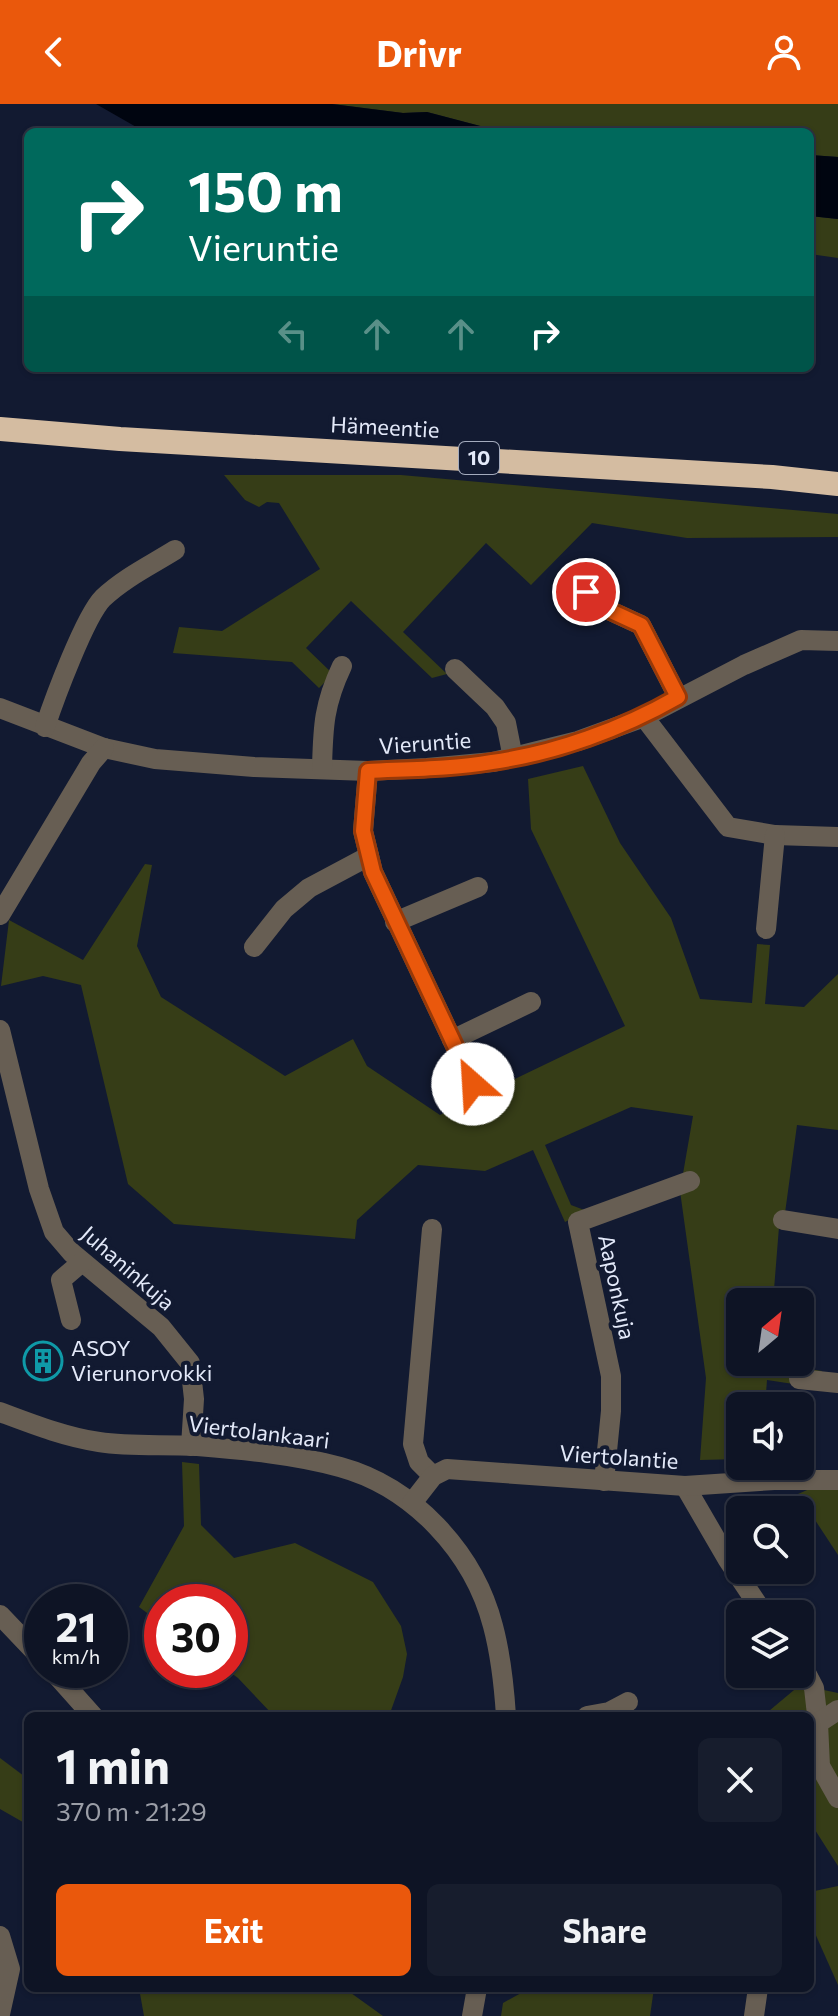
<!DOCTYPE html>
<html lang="en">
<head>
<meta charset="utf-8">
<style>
  :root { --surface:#0e1425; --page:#171d2d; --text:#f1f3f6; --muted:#9b9ea7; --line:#2e3342; --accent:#ea580c }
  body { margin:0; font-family:Commissioner,sans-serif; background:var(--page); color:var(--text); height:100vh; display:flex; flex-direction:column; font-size:30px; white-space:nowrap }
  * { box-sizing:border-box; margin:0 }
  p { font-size:26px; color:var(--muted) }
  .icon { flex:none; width:44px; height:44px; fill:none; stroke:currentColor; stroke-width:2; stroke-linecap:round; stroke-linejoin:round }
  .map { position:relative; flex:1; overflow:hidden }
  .panel { position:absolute; left:24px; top:1608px; width:790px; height:280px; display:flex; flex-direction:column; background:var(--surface); border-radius:12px; box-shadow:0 2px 6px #0004,0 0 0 2px var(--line) }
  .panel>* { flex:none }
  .banner { position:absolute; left:24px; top:24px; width:790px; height:244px; border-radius:12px; box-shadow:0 2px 6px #0004,0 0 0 2px var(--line); background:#00695c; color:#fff; overflow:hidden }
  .needle { width:52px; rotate:29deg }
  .controls { position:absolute; left:726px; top:1184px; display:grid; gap:16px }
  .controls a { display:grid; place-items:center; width:88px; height:88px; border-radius:12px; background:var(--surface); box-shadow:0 2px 6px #0004,0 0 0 2px var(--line); font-size:40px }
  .speed { position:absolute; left:24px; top:1480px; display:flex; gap:16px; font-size:40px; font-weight:700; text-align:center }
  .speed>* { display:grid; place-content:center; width:104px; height:104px; border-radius:50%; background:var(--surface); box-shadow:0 2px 6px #0004,0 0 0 2px var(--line); line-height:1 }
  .speed small { font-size:20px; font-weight:400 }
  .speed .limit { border:12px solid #d22; background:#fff; color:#111 }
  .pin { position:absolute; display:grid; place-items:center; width:68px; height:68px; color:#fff; margin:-34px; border:4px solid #fff; border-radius:50%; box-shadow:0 2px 8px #0007 }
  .me { position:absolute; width:88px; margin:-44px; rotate:334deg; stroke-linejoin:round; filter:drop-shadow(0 0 6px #0008) }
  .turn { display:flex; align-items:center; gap:28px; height:168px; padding:0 32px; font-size:36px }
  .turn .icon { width:104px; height:104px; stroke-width:2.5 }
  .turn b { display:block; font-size:56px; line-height:68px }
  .lanes { display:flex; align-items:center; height:76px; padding:0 32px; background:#0003; justify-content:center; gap:40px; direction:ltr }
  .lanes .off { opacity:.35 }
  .round { display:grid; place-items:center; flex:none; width:84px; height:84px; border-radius:12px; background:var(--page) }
  .headline { display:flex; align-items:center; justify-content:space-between; height:136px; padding:0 32px }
  h1 { font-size:48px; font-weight:700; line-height:60px }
  .cta { display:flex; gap:16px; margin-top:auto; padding:16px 32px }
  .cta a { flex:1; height:92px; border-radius:12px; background:var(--accent); color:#fff; font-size:32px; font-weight:700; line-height:92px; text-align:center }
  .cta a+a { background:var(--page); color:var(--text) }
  header { display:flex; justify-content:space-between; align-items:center; height:104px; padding:0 32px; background:var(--accent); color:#fff; font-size:36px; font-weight:700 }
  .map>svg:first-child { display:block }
  .green { fill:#363d17 }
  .water { fill:#000510 }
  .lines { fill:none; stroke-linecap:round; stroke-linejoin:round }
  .minor { stroke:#675e53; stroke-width:20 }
  .highway { stroke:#d4bca1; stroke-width:24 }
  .route-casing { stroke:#983908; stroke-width:20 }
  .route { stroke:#ea580c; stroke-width:14 }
  .labels { text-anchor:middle; stroke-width:8; stroke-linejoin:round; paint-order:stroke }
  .shield { fill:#121a31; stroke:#a4abbd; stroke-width:2 }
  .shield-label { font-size:20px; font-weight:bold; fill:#e3e9f9 }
  .street-label { font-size:22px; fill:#e3e9f9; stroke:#121a31 }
  .poi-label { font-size:22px; fill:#e3e9f9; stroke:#121a31; text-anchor:start }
</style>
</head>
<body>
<header><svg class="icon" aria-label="back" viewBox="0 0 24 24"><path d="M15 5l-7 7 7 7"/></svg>Drivr<svg class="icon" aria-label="person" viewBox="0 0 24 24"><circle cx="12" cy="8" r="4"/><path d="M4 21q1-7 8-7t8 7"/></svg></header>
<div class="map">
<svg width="838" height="1912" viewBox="0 0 838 1912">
  <rect width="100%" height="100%" fill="#121a31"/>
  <g class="green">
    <polygon points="332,0 838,0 838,53 810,51 810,28 503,28 427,8 403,9"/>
    <polygon points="810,112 838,115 838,154 810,150"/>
    <polygon points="224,371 401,371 838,410 838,433 687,434 592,419 531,481 486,439 403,528 447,570 432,574 351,497 306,544 333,570 319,584 292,558 173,549 179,523 222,527 320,465 279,399 267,398 259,403 245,396"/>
    <polygon points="583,662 620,739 671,814 700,895 752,899 757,840 770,841 765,900 804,903 838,870 838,1026 797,1021 785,1109 779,1123 773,1198 740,1198 740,1258 768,1258 822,1267 820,1284 767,1276 765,1302 740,1302 740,1355 700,1356 706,1274 680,1087 693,1012 631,1003 545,1041 571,1101 587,1107 565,1118 533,1046 485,1067 418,1061 357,1116 355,1135 174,1120 128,1080 81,881 43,872 1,882 9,816 83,856 145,760 152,761 137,842 161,893 285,972 353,935 367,962 440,1011 478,992 458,951 469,945 490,987 625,922 531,725 528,675"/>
    <polygon points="182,1358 199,1360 201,1421 234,1454 295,1439 373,1478 401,1522 407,1550 403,1573 389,1612 274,1612 238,1574 227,1566 230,1566 230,1498 162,1498 162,1520 139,1503 184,1422"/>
    <polygon points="814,1383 838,1383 838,1451 798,1390"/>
    <polygon points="800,1581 838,1589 838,1762 810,1718 810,1612 763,1612"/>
    <polygon points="0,1654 28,1675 28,1721 0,1705"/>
    <polygon points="838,1782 838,1881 810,1818 810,1788"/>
    <polygon points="139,1884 344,1884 383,1912 144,1912"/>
    <polygon points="530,1884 654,1884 650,1912 501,1912 503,1899"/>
  </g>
  <g class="water">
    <polygon points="96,0 332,0 403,9 427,8 503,28 145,28"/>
    <polygon points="810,51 838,53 838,115 810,112"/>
  </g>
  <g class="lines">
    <g class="minor">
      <polyline points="570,473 602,503 641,521 678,593"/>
      <polyline points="455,565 495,603 506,619 513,654"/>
      <polyline points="0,604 104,644 155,655 254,663 368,667 427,664 493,658 578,637 644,613 744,561 801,536 838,537"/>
      <polyline points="644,613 728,723 775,731 838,733"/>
      <path d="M45,623C54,596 85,512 103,494C124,474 151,461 175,446"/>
      <path d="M322,664C323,622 324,600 342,562"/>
      <polyline points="368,667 363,727 373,768 473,980"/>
      <polyline points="0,811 91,659 104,644"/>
      <polyline points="395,818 478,783"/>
      <polyline points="766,825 775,731"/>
      <polyline points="254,843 284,805 309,784 369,752"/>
      <polyline points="0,926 39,1085 54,1128 72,1149 161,1223 190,1259 194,1295 191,1342"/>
      <polyline points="452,936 531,898"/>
      <polyline points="783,1116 838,1125"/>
      <polyline points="432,1125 413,1340 419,1358 433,1372"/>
      <polyline points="71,1216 61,1176 82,1158"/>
      <polyline points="799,1275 838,1279"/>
      <path d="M0,1308C32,1320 65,1333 99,1338C131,1343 163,1340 196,1342C244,1346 293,1350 340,1363C413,1383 474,1448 493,1522C501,1552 504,1581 506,1612"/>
      <polyline points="604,1377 611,1307 611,1272 578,1118 690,1077"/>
      <polyline points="685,1382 728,1456 764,1510"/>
      <polyline points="412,1399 433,1372 447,1365 685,1382 774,1376 838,1376"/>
      <polyline points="0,1511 42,1555"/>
      <polyline points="800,1557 814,1584 818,1619"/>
      <polyline points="52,1566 93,1612"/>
      <polyline points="838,1606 818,1619 820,1662 838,1694"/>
      <polyline points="587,1612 609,1608 628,1598"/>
      <polyline points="0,1832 10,1865 0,1910"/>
      <polyline points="472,1912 477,1884"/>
      <polyline points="754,1912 758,1884"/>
    </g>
    <polyline class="highway" points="0,325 120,335 772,373 838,380"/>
  </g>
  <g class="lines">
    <g class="route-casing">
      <path id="route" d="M473,980L373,768L363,727L368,667C409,665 451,665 492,658C556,649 622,625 678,593L641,521L602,503L586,488"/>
    </g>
    <use href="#route" class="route"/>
  </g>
  <defs>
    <g id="building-ring" transform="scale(2)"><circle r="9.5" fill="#121a31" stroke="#0f9aa8" stroke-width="1.5"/><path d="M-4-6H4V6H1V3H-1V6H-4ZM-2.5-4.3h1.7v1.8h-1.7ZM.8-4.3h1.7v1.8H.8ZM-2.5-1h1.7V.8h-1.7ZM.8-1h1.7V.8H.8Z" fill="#0f9aa8"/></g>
  </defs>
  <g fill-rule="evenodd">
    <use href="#building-ring" x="43" y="1257"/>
  </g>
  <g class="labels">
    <rect class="shield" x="459" y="338" width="40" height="32" rx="6"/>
    <g class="shield-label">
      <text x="479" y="361">10</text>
    </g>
    <g class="street-label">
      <text transform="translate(385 323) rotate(3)" y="8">Hämeentie</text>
      <text transform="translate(425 639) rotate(-4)" y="8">Vieruntie</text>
      <text transform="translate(128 1164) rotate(41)" y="8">Juhaninkuja</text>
      <text transform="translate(617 1183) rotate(78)" y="8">Aaponkuja</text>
      <text transform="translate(259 1328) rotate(7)" y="8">Viertolankaari</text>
      <text transform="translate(619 1353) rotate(4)" y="8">Viertolantie</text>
    </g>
    <g class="poi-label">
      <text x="71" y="1252">ASOY<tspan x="71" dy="25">Vierunorvokki</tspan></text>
    </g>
  </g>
</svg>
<div class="controls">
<a><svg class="needle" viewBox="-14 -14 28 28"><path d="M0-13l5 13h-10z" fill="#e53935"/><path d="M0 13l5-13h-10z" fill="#9b9ea7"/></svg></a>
<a><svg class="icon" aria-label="sound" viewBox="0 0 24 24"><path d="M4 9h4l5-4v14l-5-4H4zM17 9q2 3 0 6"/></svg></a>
<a><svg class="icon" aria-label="search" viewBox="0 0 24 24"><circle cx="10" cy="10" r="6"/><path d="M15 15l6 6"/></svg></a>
<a><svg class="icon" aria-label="layers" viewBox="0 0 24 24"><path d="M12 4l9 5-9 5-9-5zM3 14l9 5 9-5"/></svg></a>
</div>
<div class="speed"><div>21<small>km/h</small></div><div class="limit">30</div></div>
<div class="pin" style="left:586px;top:488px;background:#d93025"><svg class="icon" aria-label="arrive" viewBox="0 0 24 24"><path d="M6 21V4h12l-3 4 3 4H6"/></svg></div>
<svg class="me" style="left:473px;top:980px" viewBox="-20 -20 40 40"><circle r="19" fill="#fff"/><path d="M0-13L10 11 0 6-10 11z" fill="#ea580c"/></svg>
<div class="banner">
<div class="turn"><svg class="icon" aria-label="right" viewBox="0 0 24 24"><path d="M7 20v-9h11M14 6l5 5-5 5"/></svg><div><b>150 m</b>Vieruntie</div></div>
<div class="lanes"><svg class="icon off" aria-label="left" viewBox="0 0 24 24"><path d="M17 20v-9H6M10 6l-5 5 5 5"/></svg><svg class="icon off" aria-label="ahead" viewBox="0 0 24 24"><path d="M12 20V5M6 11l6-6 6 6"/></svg><svg class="icon off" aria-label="ahead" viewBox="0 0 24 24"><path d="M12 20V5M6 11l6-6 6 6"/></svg><svg class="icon" aria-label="right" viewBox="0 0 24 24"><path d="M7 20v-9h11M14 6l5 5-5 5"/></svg></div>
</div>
<section class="panel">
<div class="headline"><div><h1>1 min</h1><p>370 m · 21:29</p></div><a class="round"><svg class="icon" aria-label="close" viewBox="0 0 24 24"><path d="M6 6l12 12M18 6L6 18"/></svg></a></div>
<div class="cta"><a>Exit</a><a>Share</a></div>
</section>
</div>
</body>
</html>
